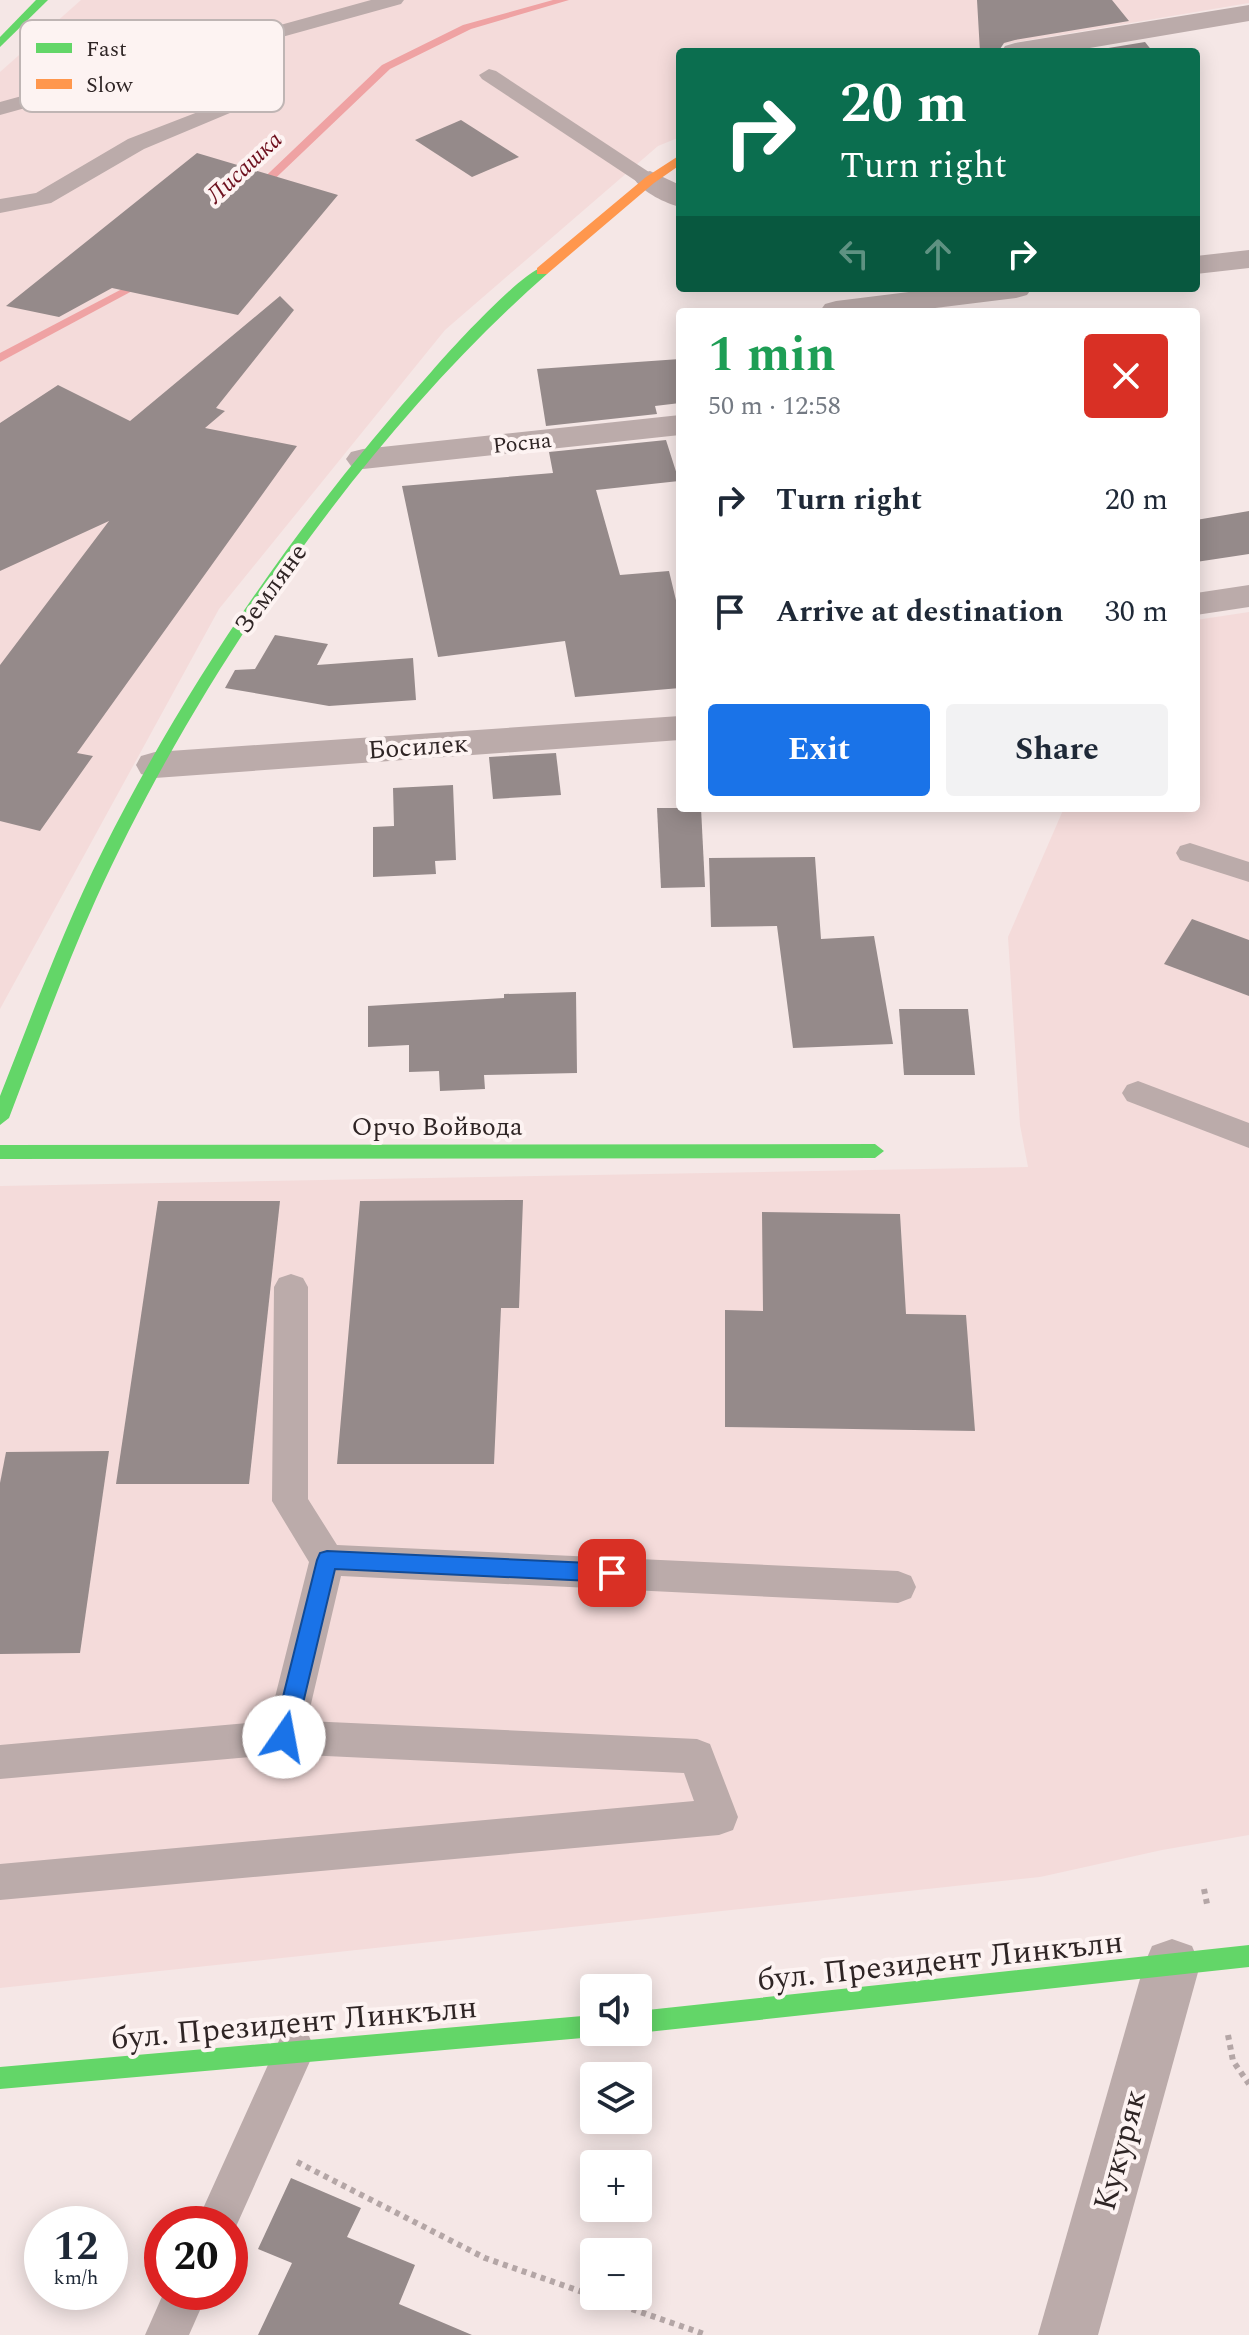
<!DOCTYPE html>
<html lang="en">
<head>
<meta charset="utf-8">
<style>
  :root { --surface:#fff; --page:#f2f2f3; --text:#1f2937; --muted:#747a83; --accent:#1a73e8 }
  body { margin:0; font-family:Spectral,serif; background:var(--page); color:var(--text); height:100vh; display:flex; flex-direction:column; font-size:30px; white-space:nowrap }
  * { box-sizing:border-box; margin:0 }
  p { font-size:26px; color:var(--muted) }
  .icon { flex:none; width:44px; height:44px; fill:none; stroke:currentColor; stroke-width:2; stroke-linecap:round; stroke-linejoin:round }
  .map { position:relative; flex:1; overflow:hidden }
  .details { position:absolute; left:676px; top:308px; width:524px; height:504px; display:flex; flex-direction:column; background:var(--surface); border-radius:8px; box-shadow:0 4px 20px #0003 }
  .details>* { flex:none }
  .guide { position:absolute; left:676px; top:48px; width:524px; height:244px; border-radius:8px; box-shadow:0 4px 20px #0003; background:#0b6e4f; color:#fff; overflow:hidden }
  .tools { position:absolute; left:580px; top:1974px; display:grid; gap:16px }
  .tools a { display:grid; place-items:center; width:72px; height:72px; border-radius:8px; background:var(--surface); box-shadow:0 4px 20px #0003; font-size:40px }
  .speed { position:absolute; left:24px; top:2206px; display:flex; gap:16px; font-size:40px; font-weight:700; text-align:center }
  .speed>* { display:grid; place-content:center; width:104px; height:104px; border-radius:50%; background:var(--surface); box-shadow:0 4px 20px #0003; line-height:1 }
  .speed small { font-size:20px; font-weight:400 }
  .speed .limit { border:12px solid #d22; background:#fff; color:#111 }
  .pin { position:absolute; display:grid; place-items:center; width:68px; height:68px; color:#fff; margin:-34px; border-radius:16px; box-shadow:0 4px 12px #0006 }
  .me { position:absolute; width:88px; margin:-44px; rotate:12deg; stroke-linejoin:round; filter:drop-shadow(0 0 6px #0008) }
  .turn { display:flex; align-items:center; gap:28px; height:168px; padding:0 32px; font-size:36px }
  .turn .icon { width:104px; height:104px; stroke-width:2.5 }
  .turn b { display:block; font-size:56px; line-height:68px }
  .lanes { display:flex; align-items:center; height:76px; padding:0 32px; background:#0003; justify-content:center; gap:40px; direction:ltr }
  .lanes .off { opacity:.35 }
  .round { display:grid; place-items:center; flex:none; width:84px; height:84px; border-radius:8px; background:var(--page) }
  .head { display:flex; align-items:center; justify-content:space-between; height:136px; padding:0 32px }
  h1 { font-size:48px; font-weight:700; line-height:60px; color:#1e9e55 }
  .button { display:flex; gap:16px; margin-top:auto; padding:16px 32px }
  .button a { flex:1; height:92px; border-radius:8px; background:var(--accent); color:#fff; font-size:32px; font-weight:700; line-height:92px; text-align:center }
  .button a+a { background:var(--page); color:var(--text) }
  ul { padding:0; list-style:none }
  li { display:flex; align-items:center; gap:24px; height:112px; padding:0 32px }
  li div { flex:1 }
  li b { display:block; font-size:30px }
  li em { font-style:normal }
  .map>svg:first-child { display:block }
  .built { fill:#f4dbda }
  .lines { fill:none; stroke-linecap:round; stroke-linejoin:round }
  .stream { fill:#efa2a3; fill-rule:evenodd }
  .building { fill:#958a8a }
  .path { stroke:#b4a6a6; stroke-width:6; stroke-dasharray:5 5; stroke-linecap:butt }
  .lane { fill:#bbabaa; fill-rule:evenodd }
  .street { fill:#bbabaa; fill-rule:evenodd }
  .fast { fill:#63d668; fill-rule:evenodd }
  .slow { fill:#ff974d; fill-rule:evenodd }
  .route { fill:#1a73e8; stroke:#114b97; stroke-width:2 }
  .labels { text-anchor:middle; stroke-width:8; stroke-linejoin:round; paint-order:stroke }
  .far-street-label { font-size:22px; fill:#2f2525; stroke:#fdf3f2 }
  .far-water-label { font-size:24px; font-style:italic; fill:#6e101e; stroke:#fdf3f2 }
  .street-label { font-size:26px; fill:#2f2525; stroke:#fdf3f2 }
  .near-street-label { font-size:32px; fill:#2f2525; stroke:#fdf3f2 }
  .key { fill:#fdf3f2; stroke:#bfb5b4; stroke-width:2 }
  .key-label { font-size:22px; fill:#2f2525 }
</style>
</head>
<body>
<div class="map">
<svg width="1249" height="2335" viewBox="0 0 1249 2335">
  <rect width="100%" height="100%" fill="#f5e7e6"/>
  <g class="built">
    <polygon points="81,0 1249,0 1249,3 958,52 680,52 680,137 658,146 445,330 219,609 0,1009 0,72"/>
    <polygon points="1249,612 1249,1835 1162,1850 1040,1877 0,1988 0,1186 1028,1167 1020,1125 1008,937 1064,808 1196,808 1196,620"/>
  </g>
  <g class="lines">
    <g class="stream">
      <polygon points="553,0 569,0 471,29 390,69 261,192 251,190 382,65 463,25"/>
      <polygon points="143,278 147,279 147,283 0,362 0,353"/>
    </g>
  </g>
  <g class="building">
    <polygon points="977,0 1112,0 1129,21 1015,40 1004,43 998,52 980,52"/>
    <polygon points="1145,42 1153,52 1084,52"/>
    <polygon points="461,120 519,157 472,177 415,140"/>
    <polygon points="197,153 338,195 238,315 112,288 59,317 6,306"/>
    <polygon points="280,296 294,310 216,408 225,411 205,428 297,446 77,753 93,756 40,831 0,821 0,665 109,521 0,571 0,423 58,385 130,421"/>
    <polygon points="680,359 680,403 655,406 657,414 546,426 537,369"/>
    <polygon points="666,440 679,481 596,490 620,575 669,571 680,617 680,688 575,697 565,641 438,657 402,486 553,473 549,452"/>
    <polygon points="1249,511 1249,554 1196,562 1196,520"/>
    <polygon points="275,635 328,644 317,665 413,658 416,700 329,706 225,688 235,670 255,669"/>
    <polygon points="556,753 561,795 493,799 489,757"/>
    <polygon points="453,785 456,860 435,861 436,874 373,877 373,827 394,826 393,788"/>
    <polygon points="657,808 701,808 705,887 661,888"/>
    <polygon points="815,857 821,939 874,936 893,1044 793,1048 777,926 711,927 709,858"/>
    <polygon points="1192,919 1249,940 1249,996 1164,964"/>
    <polygon points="576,992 577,1073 484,1075 485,1089 440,1091 439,1071 409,1072 409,1045 368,1047 368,1006 504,998 504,994"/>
    <polygon points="899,1009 968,1009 975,1075 904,1075"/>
    <polygon points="523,1200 519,1308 501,1308 494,1464 337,1464 360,1201"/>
    <polygon points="158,1201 280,1201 249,1484 116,1484"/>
    <polygon points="762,1212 900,1214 906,1314 966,1315 975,1431 725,1427 725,1310 763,1311"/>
    <polygon points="109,1451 80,1653 0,1654 0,1483 6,1452"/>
    <polygon points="291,2178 361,2208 347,2237 415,2265 399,2304 472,2335 258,2335 292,2263 258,2249"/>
  </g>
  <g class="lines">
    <g class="path">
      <polyline points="1204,1889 1207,1904"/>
      <polyline points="1228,2035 1233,2061 1249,2084"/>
      <polyline points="297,2162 485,2258 594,2296"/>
      <polyline points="594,2296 707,2335"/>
    </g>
    <g class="lane">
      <polygon points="371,0 404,0 401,4 0,115 0,102"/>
      <polygon points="489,69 496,71 661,180 650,187 642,185 482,79 479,75"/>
      <polygon points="242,95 249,97 253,101 249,105 144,149 51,203 0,213 0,199 36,193 128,139"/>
      <polygon points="1190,843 1249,862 1249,882 1180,860 1176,853 1180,846"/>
      <polygon points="1138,1081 1249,1123 1249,1148 1127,1101 1122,1093 1127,1085"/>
      <polygon points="291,1274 303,1278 308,1287 308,1499 337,1545 898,1571 911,1576 916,1587 911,1598 898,1603 341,1576 307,1721 697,1739 710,1744 738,1817 733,1830 719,1835 0,1900 0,1864 694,1801 684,1773 284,1754 0,1779 0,1745 269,1721 309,1562 272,1501 274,1287 279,1278"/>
      <polygon points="295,2030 309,2036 315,2050 230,2240 230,2224 196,2224 281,2036"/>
      <polygon points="164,2292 208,2292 189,2335 145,2335"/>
    </g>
    <g class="street">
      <polygon points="1249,5 1249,21 1066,52 1001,52 1005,46 1015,43"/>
      <path d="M650,171L680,185V207C665,203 644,193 635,180L639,174Z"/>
      <polygon points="1249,250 1249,268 1196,274 1196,256"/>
      <polygon points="941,288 1032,288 1027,295 1016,298 903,312 820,311 825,304 836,301"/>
      <polygon points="680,415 680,435 363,469 351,466 346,459 351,452 363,449"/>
      <polygon points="1249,585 1249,607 1196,615 1196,593"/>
      <polygon points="680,716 680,740 155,778 141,774 136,765 141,756 155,752"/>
      <polygon points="1172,1939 1192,1946 1200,1965 1098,2335 1038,2335 1144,1965 1152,1946"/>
    </g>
    <g class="fast">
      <polygon points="36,0 48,0 0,47 0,37"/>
      <path d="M542,267L548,271L547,274C364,435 197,677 96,899C64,970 37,1045 9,1118L0,1125V1096C33,1013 63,929 103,850C190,677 303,514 432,371C452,348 518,276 542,267Z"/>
      <polygon points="875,1144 884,1151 875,1158 0,1159 0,1145"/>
      <polygon points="1249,1945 1249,1967 638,2033 635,2032 638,2032 638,2011"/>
      <polygon points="594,2015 594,2032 603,2032 594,2037 0,2089 0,2067"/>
    </g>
    <polygon class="slow" points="680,155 680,165 654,183 547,274 537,274 537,268 646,177"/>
  </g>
  <polygon class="route" points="327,1551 612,1564 619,1567 622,1573 619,1579 612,1582 335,1569 295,1737 291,1744 284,1747 276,1744 273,1737 317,1560 320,1553"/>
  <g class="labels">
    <g class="far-street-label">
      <text transform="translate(522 442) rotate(-6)" y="8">Росна</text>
    </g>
    <g class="far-water-label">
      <text transform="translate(244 167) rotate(-43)" y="8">Лисашка</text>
    </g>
    <g class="street-label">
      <text transform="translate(270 588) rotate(-54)" y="9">Земляне</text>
      <text transform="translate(418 746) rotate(-4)" y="9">Босилек</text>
      <text x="437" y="1135">Орчо Войвода</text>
    </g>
    <g class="near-street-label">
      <text transform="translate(940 1960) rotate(-6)" y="11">бул. Президент Линкълн</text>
      <text transform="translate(294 2022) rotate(-5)" y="11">бул. Президент Линкълн</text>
      <text transform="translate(1119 2150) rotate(-75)" y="11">Кукуряк</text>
    </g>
  </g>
  <rect x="20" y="20" width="264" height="92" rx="12" class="key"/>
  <rect x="36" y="43" width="36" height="10" fill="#63d668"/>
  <rect x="36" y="79" width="36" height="10" fill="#ff974d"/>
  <g class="key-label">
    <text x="86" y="56">Fast</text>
    <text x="86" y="92">Slow</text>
  </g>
</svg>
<div class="tools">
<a><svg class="icon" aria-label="sound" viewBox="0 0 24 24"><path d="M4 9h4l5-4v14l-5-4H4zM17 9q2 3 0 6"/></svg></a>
<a><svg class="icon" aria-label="layers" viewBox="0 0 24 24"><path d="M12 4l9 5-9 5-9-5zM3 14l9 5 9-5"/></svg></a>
<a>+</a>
<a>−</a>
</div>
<div class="speed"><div>12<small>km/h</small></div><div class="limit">20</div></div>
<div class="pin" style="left:612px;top:1573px;background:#d93025"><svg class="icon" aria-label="arrive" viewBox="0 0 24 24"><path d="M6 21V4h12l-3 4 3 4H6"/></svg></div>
<svg class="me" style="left:284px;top:1737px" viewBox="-20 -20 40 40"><circle r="19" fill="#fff"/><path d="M0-13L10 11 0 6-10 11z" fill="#1a73e8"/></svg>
<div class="guide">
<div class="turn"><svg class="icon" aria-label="right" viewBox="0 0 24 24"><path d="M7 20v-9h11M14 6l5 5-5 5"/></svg><div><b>20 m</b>Turn right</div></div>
<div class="lanes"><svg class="icon off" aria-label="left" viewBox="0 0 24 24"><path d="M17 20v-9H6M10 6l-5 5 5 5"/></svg><svg class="icon off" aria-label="ahead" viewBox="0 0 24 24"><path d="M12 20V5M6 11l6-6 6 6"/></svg><svg class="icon" aria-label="right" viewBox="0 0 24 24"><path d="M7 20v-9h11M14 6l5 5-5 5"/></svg></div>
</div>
<section class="details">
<div class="head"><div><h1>1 min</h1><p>50 m · 12:58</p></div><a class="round" style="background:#d93025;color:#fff"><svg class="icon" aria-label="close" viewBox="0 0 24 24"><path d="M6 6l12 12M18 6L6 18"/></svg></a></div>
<ul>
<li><svg class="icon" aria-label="right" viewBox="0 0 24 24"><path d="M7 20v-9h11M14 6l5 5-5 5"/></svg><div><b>Turn right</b></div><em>20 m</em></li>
<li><svg class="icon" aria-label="arrive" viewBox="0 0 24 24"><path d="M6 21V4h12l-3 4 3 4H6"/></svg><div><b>Arrive at destination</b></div><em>30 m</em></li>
</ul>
<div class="button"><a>Exit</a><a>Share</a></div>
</section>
</div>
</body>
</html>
